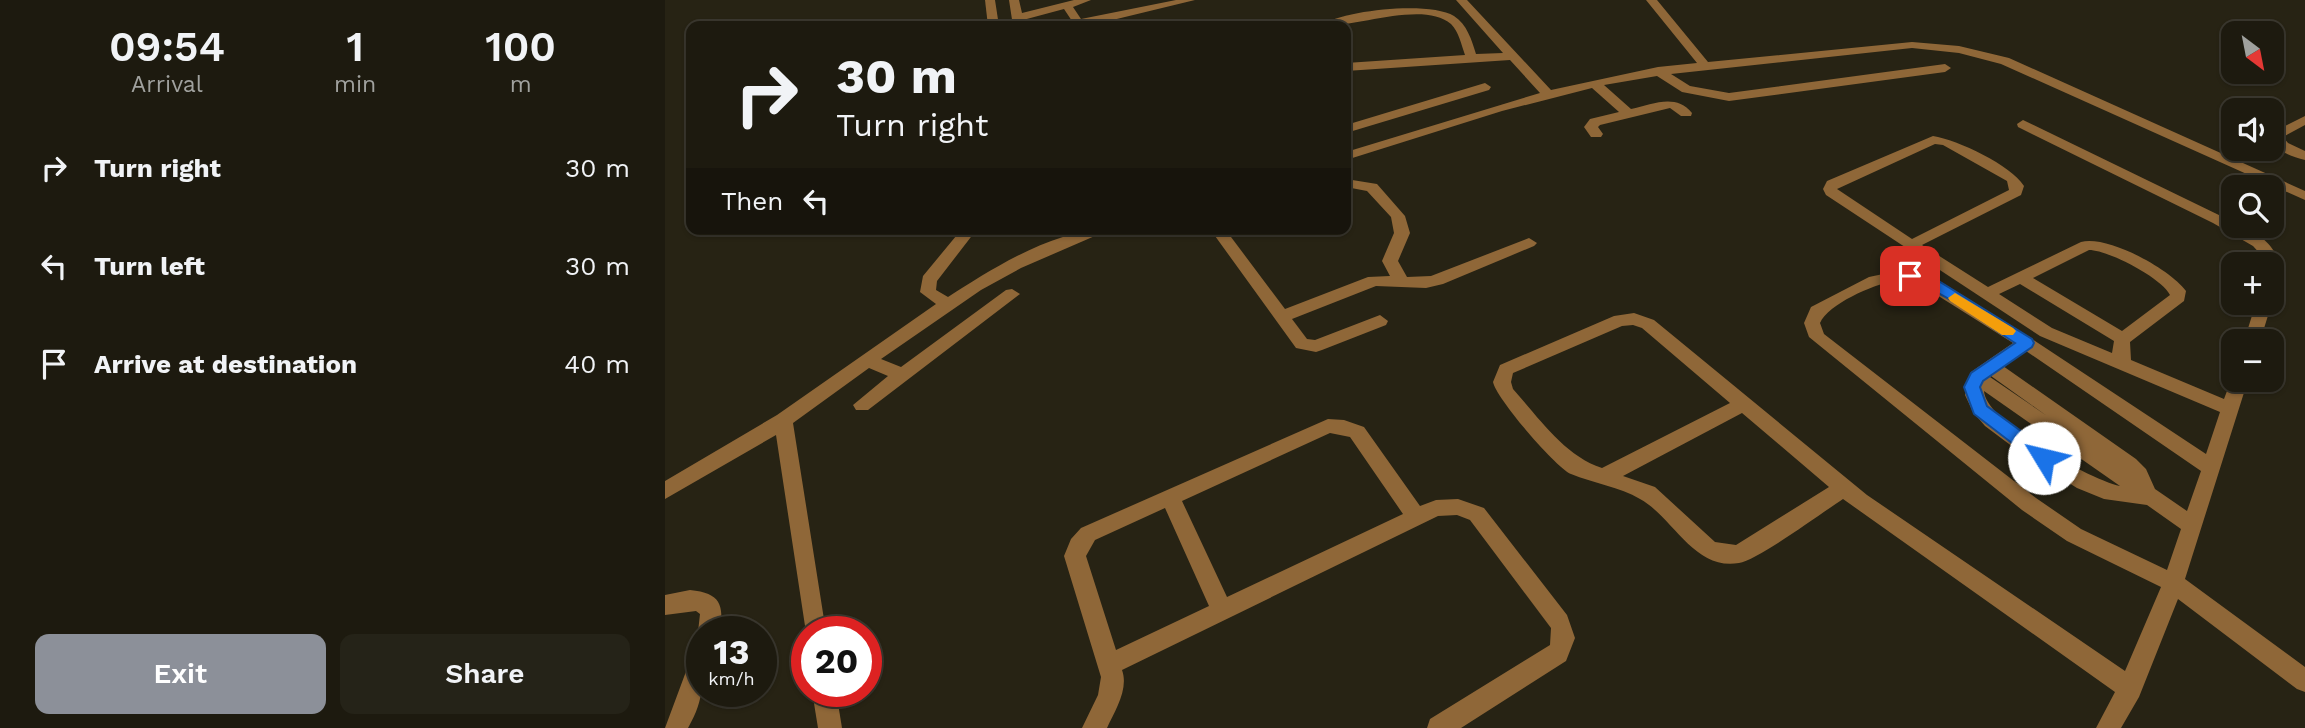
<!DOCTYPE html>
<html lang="en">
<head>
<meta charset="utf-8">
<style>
  :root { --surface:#1d1a0f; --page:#252318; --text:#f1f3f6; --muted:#a0a19e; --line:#3b382f; --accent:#8c9099 }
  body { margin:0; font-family:"Work Sans",sans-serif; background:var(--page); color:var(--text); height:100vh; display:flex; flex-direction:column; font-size:26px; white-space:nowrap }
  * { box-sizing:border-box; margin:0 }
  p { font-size:23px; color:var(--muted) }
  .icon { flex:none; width:38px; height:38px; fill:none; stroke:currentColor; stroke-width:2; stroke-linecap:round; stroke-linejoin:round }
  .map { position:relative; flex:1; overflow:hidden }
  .details { display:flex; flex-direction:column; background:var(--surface); width:665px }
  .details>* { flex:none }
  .banner { position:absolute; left:21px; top:21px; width:665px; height:214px; border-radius:14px; box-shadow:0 2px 5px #0004,0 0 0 2px var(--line); background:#1d1a0f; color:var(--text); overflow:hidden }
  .needle { width:46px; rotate:148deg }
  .buttons { position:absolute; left:1556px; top:21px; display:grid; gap:14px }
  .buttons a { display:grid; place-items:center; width:63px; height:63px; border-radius:14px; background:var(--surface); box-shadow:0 2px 5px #0004,0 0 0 2px var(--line); font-size:35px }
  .speed { position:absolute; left:21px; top:616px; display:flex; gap:14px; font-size:35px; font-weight:700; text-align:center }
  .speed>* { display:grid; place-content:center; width:91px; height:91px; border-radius:50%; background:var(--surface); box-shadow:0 2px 5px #0004,0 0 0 2px var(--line); line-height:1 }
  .speed small { font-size:18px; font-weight:400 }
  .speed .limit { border:10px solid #d22; background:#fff; color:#111 }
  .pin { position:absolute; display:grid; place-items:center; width:60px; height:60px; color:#fff; margin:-30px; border-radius:14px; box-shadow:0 4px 10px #0006 }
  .me { position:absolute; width:77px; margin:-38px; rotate:306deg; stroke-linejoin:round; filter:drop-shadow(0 0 5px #0008) }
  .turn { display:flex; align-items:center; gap:24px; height:147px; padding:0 35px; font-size:32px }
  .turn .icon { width:91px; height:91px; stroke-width:2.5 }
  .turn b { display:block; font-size:49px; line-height:60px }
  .then { display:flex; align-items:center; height:66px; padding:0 35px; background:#0003; gap:14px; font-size:26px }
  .eta { display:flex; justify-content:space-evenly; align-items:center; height:119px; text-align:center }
  .eta b { font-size:42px; font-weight:600; line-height:49px }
  .button { display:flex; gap:14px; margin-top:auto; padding:14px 35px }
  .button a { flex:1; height:80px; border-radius:14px; background:var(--accent); color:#fff; font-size:28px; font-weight:600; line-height:80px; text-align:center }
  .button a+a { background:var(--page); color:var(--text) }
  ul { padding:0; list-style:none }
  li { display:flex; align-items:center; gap:21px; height:98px; padding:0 35px }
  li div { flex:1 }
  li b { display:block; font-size:26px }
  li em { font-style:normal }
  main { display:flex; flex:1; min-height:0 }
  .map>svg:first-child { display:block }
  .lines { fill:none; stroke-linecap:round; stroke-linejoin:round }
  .minor { fill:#8f6738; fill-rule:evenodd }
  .route { fill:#1a73e8; stroke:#114b97; stroke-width:2 }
  .slow { fill:#f59e0b }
</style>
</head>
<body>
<main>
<section class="details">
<div class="eta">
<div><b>09:54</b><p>Arrival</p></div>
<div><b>1</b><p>min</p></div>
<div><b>100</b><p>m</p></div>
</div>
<ul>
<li><svg class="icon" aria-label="right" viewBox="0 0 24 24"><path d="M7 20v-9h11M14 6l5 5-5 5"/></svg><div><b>Turn right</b></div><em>30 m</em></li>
<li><svg class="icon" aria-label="left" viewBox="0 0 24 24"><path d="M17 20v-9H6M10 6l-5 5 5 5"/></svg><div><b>Turn left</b></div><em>30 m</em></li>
<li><svg class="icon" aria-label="arrive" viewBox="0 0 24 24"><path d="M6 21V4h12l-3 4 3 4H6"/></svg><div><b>Arrive at destination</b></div><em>40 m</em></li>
</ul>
<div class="button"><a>Exit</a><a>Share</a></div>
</section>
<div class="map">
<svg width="1640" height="728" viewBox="0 0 1640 728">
  <rect width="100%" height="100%" fill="#272314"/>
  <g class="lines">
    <g class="minor">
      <polygon points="320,0 330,0 334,26 323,26"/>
      <polygon points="344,0 354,0 357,13 409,0 426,0 408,7 416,19 511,0 530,0 427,25 409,24 399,9 358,20 359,26 348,26"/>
      <path d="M791,0H802L886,90L993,67L1032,63L981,0H992L1043,62L1247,42L1294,46L1344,58L1640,191V200L1336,64L1294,53L1247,48L1006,74L1025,86L1064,93L1280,64L1286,68L1280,72L1064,101L1017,92L992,76L939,85L966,109C988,104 1011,93 1027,113L1026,116H1016L1005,108L935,125L933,127L938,134L936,137H926L919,127L925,119L954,112L927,88L837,111L681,160V152L875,93L845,60L681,71V63L800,55C796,44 794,32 786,24C758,0 690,28 655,26C678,10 764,1 789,16C802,24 807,41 811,54L838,53Z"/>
      <polygon points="820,83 826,87 824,90 681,133 681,125"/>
      <path d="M1640,116V125L1618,137L1623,143L1640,151V160C1625,156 1606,150 1606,133Z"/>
      <path d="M1358,120L1558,217L1568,222V226C1593,226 1626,258 1612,284L1606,285V264H1600L1599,258L1588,246L1548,223L1353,127L1352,124Z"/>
      <path d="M1268,136C1293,140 1346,165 1359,186L1356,195L1257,245L1323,287L1416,242C1443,235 1505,269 1521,291L1519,301L1465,342L1466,360L1559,399L1568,375V380H1583L1520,579L1640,667V692L1632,689L1513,599L1474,697L1456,728H1431L1450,692L1178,499C1158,512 1093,560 1074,563C1029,571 1008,517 975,499C955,487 928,483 906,474C890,467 831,398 828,382L835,365L949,316L969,313L989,320L1202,495L1460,671L1496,587L1402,541L1357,510L1144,337L1139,323L1146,307L1204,277L1237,270L1268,277L1367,339L1541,454L1555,412L1375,336L1161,195L1158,189L1162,181ZM1270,144L1278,145L1342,181L1344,190L1247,239L1172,189ZM1424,250C1443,250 1497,278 1505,295L1457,331L1368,278ZM1228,281L1256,285L1348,343L1306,372L1300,395L1308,412L1320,426L1356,453L1412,488L1439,499L1482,505L1516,529L1502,570L1416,529L1371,498L1159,334L1155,323C1163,304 1208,285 1228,281ZM1355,284L1449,341L1447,353L1387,328L1334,294ZM968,325L977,328L1065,403L937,468C899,455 875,419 848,389L846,382L848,373L957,326ZM1361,351L1536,471L1522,511L1490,489L1481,469L1471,459L1338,366ZM1326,376L1382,416L1325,377ZM1319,391L1455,486C1424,479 1321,423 1319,391ZM1077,413L1164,487L1071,545L1050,542L990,487L958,476Z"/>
      <polygon points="681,179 712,184 740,216 745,233 733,261 742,277 766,276 859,240 864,238 872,243 869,246 778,284 761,288 711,286 627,319 642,339 650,340 715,315 723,321 721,325 657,350 651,352 631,348 545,229 560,229 620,309 703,277 725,276 717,261 729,233 726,217 702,191 681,187"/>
      <path d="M305,229L309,233L272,281L271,290L283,297C330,267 389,229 446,229L356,268L316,290L216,359L236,367L341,290L347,289L355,294L203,410H191L188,405L223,376L204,368L128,423L161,632H142V639L111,435L0,499V481L112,415L271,304L255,292L258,276L296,230Z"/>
      <polygon points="1606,302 1607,303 1595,341 1579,341 1591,303"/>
      <path d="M663,419L679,420L699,427L755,506L771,500L793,499L819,508L902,615L910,638L901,661L796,728H762L765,719L885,645L886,628L805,520L792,515L773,516L457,670C464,689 450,711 442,728H417L433,695L436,677L399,556L406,539L416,528ZM665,433L685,437L738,514L562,597L517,501ZM500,508L544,606L451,650L421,556L430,540Z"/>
      <path d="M25,590C56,593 59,605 55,632H37L36,639L33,632L35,614L31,611L0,615V595Z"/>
      <path d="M37,647C37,681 41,697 23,728H0L29,650Z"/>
      <polygon points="147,691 171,691 177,728 153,728"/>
    </g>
  </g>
  <path class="route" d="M1245,271L1267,277L1367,339L1369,343L1367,347L1318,381L1315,387L1322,406L1386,453L1388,458L1386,463H1373L1309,414L1299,387L1306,373L1350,343C1315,321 1279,290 1240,279L1237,276L1240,273Z"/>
  <polygon class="slow" points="1290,293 1348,328 1351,331 1348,335 1337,335 1285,301 1283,298"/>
</svg>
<div class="buttons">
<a><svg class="needle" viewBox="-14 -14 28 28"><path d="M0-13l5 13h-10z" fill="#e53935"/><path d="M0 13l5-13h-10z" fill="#a0a19e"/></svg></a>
<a><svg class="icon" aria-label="sound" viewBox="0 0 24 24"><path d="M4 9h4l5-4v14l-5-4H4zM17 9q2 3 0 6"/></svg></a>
<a><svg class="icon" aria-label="search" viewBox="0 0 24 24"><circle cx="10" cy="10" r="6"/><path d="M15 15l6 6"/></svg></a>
<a>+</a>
<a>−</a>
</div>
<div class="speed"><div>13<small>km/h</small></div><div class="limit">20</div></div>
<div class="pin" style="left:1245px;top:276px;background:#d93025"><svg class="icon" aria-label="arrive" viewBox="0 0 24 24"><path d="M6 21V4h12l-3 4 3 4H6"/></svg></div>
<svg class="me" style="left:1379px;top:458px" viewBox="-20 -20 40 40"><circle r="19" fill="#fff"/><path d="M0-13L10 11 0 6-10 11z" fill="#1a73e8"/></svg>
<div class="banner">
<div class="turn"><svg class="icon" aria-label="right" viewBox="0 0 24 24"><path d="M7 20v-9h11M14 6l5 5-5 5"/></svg><div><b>30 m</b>Turn right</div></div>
<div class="then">Then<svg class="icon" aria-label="left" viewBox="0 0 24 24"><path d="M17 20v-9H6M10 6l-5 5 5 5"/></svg></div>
</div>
</div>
</main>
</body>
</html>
